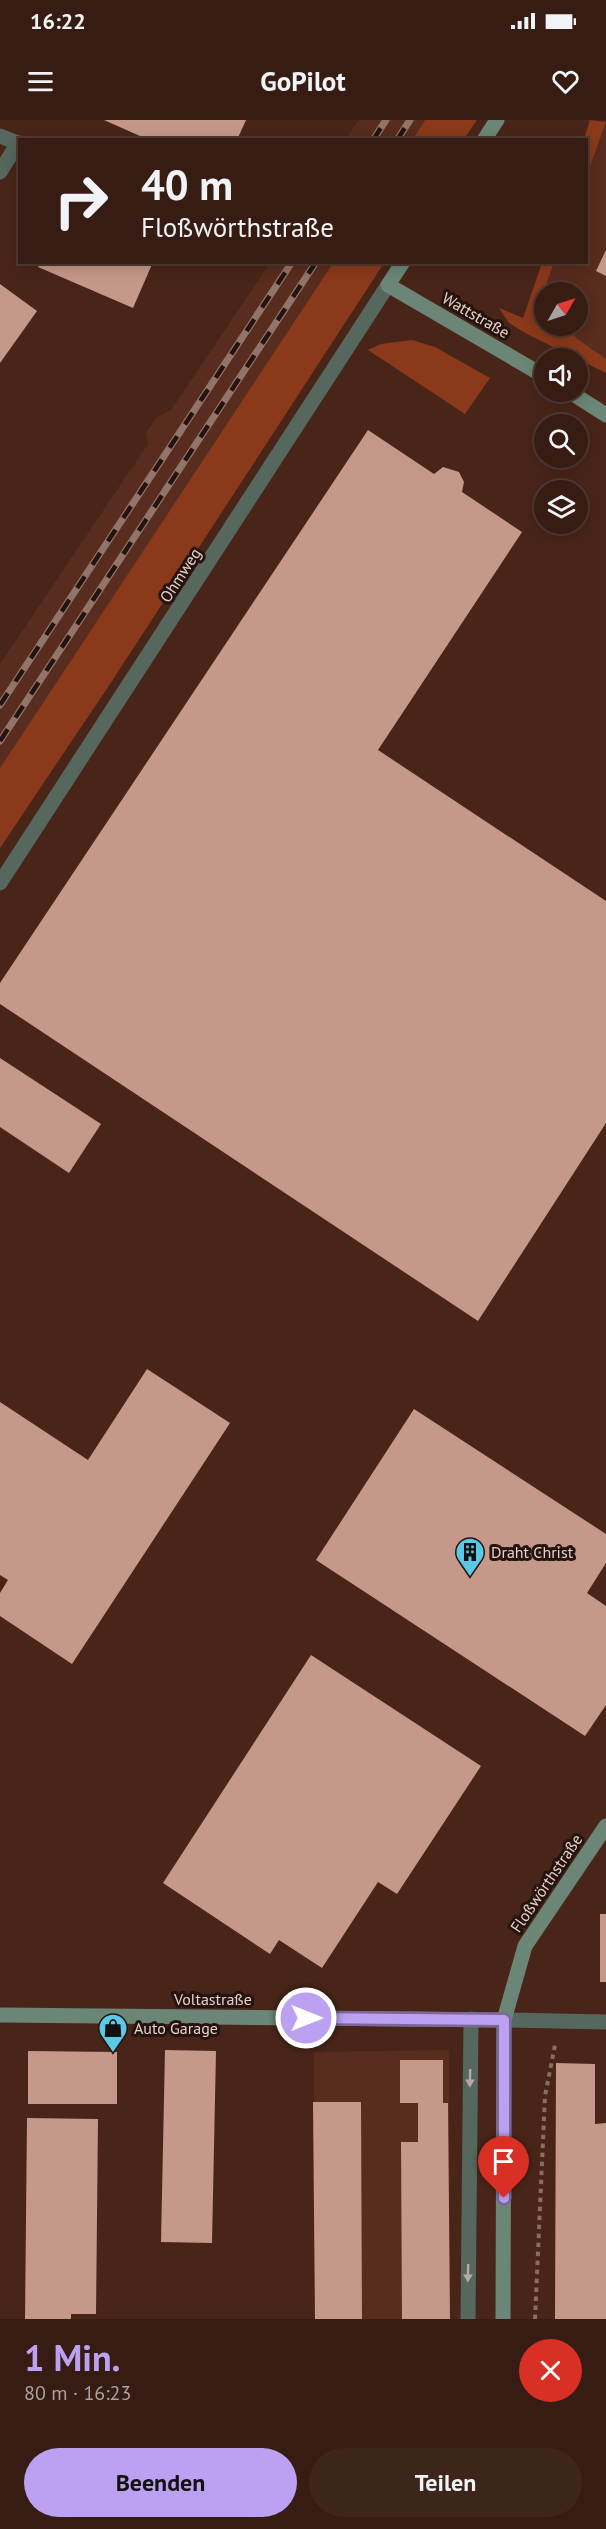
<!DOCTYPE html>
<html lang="de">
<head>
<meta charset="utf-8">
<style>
  :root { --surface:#371c13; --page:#3e251c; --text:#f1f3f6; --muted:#aaa1a0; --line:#513a33; --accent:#bca0f2 }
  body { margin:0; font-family:"PT Sans",sans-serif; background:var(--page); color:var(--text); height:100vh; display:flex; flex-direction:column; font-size:22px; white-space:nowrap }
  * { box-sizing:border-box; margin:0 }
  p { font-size:20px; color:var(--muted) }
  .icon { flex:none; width:33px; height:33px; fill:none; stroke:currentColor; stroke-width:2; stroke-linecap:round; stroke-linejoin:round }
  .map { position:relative; height:2199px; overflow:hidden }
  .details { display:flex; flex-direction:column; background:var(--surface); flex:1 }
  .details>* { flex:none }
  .hud { position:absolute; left:18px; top:18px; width:570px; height:126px; border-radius:0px; box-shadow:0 3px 15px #0003,0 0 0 2px var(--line); background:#371c13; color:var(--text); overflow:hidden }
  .needle { width:39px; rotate:51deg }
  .tools { position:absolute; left:534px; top:162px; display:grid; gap:12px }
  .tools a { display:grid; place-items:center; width:54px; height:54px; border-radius:50%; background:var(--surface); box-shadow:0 3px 15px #0003,0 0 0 2px var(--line); font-size:30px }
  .pin { position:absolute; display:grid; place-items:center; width:51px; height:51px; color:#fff; margin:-62px -26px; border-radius:50% 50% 50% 0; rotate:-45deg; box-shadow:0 0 6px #0007 }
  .pin .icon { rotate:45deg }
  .me { position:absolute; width:66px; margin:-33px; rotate:90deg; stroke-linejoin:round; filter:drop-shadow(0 0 4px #0008) }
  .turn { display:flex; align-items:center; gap:21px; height:126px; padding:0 24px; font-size:27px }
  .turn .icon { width:78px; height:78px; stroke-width:2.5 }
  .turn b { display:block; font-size:42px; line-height:51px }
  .round { display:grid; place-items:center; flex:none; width:63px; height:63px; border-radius:32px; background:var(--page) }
  .overview { display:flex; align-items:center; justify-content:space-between; height:102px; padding:0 24px }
  h1 { font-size:36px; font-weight:800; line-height:45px; color:var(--accent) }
  .cta { display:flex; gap:12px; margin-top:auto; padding:12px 24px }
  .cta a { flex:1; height:69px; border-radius:36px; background:var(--accent); color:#111; font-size:24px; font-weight:800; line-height:69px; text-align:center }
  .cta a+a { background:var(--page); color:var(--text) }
  .status { display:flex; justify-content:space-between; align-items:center; height:42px; padding:0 30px; background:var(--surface); direction:ltr }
  .status svg { height:16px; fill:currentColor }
  header { display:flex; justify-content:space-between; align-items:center; height:78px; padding:0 24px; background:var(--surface); font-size:27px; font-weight:800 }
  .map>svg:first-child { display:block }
  .built { fill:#582c1e }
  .green { fill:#8b391b }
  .building { fill:#c59889 }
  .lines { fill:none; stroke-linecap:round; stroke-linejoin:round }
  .path { stroke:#8b6c61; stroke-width:4; stroke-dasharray:4.5 4.5; stroke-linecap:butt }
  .street { stroke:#56675d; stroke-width:15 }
  .secondary { stroke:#6b8676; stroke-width:15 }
  .rail-casing { stroke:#927469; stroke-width:7 }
  .rail { stroke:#24130e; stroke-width:4.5; stroke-dasharray:14; stroke-linecap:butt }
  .oneway { fill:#b5aba3 }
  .route-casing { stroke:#7a689d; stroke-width:15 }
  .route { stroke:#bca0f2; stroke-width:10 }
  .labels { text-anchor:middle; stroke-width:6; stroke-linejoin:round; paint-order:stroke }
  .street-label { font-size:16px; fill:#e8d0c8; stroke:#24130e }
  .poi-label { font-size:16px; fill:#e8d0c8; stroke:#24130e; text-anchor:start }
</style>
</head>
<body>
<div class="status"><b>16:22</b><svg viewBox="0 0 49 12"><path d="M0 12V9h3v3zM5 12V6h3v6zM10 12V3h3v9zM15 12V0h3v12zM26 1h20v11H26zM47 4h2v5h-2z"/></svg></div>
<header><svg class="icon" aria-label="menu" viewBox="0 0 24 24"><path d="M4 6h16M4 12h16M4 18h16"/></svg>GoPilot<svg class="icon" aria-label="heart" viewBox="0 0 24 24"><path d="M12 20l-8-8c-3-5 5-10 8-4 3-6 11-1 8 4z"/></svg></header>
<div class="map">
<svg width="606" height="2199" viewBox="0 0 606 2199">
  <rect width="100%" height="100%" fill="#492519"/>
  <g class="built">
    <polygon points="359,0 425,0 413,19 349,20 349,14"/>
    <polygon points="606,2 606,239 576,218 567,206 578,206 578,172 544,172 544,176 543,174 554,143 586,142 587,55"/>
    <polygon points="270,143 333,143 0,648 0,544 148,324 146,313 156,298 171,290"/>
    <polygon points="449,1930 450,2199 315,2199 314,1932"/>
  </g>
  <g class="green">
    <polygon points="425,0 477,0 464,19 413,19"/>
    <polygon points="590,0 606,2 587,55 586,20 584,19"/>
    <polygon points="333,143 384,143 110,564 0,728 0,648"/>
    <polygon points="542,143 554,143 543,173 544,206 567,206 576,218 606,239 606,253 527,214 509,203 499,188 523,198"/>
    <polygon points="412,220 435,227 490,258 465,294 368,230 381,224"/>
  </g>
  <g class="building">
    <polygon points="104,0 246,0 237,20 149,20"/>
    <polygon points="606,130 606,156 596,151"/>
    <polygon points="40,142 153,142 133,188 38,147"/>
    <polygon points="0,164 37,191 0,243"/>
    <polygon points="368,310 434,354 443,347 459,352 464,362 462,372 522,412 378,630 606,781 606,1003 478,1201 0,884 0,863"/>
    <polygon points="0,938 101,1004 69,1053 0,1007"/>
    <polygon points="147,1249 230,1303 72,1544 0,1496 0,1473 8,1460 0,1455 0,1282 88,1340"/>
    <polygon points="414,1289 606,1414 606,1443 587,1473 606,1486 606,1585 585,1616 316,1440"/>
    <polygon points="311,1535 481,1646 397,1774 378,1762 322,1848 279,1820 270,1834 163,1763"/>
    <rect x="600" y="1794" width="6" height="68"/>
    <polygon points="165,1930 216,1931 212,2123 161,2122"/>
    <polygon points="28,1931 117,1932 117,1984 28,1984"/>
    <polygon points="400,1940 443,1940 443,1983 448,1983 450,2199 402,2199 401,2022 418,2022 418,1983 400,1983"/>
    <polygon points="556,1943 595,1944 595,2004 606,2003 606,2199 555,2199"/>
    <polygon points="313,1982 361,1982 362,2199 315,2199"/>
    <polygon points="27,1998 98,1999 96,2194 71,2194 71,2199 25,2199"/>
  </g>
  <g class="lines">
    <polyline class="path" points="535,2199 545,1976 555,1925"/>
    <g class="street">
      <polyline points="0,16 20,24"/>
      <polyline points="0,52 18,23"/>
      <polyline points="0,763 388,165"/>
      <polyline points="504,1900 606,1902"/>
      <polyline points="468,2199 471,1899"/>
    </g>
    <g class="secondary">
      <polyline points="484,20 497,0"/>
      <polyline points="403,142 388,165 544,256"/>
      <polyline points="570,272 606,295"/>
      <polyline points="0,1895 504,1900"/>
      <polyline points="503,2199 504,1900 525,1826 606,1706"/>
    </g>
    <g class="rail-casing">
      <g id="rail">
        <polyline points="373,20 386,0"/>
        <polyline points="397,20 410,0"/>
        <polyline points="0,585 292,142"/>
        <polyline points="0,621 316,142"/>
      </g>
    </g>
    <use href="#rail" class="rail"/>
  </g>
  <defs><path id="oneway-solid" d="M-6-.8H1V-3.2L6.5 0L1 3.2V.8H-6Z" transform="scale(1.5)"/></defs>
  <g class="oneway">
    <use href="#oneway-solid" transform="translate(470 1958) rotate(91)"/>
    <use href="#oneway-solid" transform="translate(468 2153) rotate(91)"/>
  </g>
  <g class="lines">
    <g class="route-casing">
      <polyline id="route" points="306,1898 504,1900 504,2078"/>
    </g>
    <use href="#route" class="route"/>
  </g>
  <defs>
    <g id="building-pin" transform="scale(1.5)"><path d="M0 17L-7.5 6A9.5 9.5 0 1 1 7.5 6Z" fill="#5bc8e6" stroke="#24130e"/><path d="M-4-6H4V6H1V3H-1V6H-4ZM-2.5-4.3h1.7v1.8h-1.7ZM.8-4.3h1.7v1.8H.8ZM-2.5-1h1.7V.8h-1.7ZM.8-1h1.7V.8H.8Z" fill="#111"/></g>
    <g id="shop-pin" transform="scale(1.5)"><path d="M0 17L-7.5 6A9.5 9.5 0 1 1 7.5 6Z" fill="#5bc8e6" stroke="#24130e"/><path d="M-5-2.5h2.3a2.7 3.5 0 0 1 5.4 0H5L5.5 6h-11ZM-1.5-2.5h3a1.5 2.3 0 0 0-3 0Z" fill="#111"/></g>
  </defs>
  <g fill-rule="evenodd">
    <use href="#building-pin" x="470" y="1432"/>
    <use href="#shop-pin" x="113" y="1908"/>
  </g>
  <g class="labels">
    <g class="street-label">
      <text transform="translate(476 195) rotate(30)" y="6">Wattstraße</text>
      <text transform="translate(180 455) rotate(-57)" y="6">Ohmweg</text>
      <text transform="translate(546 1763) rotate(-56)" y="6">Floßwörthstraße</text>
      <text x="213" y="1885">Voltastraße</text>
    </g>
    <g class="poi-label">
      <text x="491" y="1438">Draht Christ</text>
      <text x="134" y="1914">Auto Garage</text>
    </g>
  </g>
</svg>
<div class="tools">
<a><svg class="needle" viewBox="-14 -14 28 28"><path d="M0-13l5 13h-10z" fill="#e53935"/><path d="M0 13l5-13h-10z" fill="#aaa1a0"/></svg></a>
<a><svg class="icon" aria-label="sound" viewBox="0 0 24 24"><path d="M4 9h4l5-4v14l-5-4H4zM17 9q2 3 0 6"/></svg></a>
<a><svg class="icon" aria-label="search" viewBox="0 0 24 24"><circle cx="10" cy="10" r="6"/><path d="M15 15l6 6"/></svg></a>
<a><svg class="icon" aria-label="layers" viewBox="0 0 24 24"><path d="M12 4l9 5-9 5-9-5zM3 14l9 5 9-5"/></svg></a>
</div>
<div class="pin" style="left:504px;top:2078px;background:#d93025"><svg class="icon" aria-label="arrive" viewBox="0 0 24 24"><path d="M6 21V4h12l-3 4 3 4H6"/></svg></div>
<svg class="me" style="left:306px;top:1898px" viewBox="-20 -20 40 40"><circle r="17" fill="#bca0f2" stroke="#fff" stroke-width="3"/><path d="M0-11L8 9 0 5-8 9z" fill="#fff"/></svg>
<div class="hud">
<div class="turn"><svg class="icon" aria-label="right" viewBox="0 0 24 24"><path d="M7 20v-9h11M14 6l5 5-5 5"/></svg><div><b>40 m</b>Floßwörthstraße</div></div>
</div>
</div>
<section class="details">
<div class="overview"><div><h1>1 Min.</h1><p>80 m · 16:23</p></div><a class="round" style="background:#d93025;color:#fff"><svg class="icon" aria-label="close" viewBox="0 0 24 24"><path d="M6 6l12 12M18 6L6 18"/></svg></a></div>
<div class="cta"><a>Beenden</a><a>Teilen</a></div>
</section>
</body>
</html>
